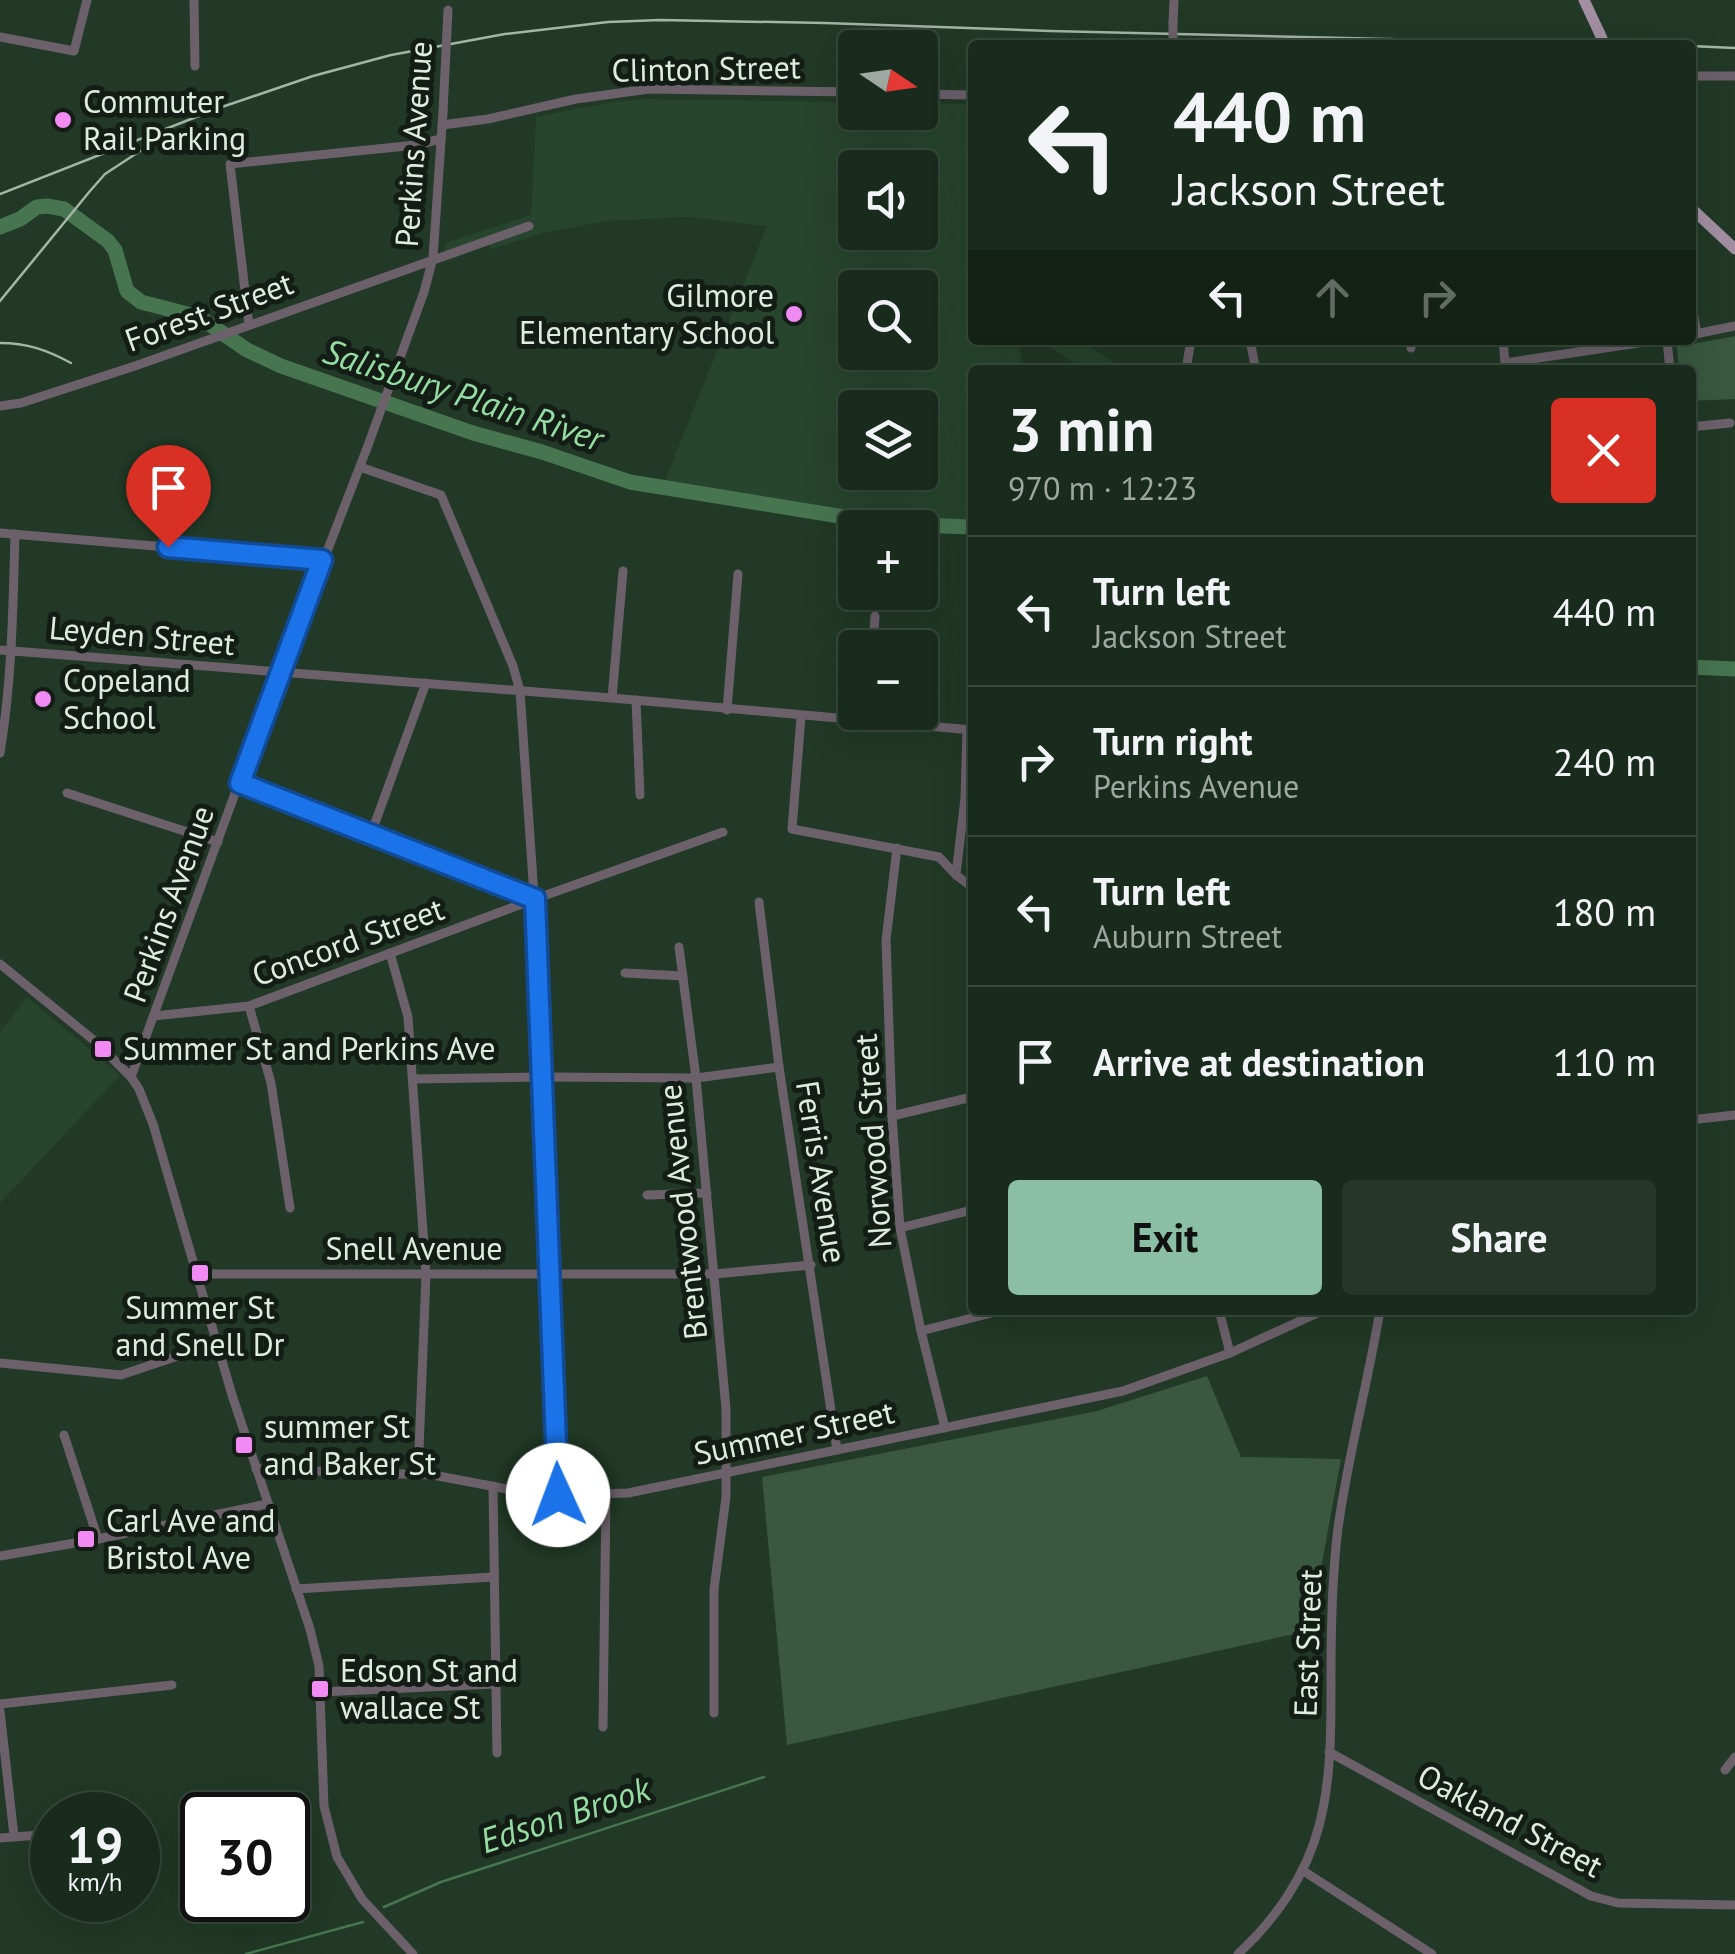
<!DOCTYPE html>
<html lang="en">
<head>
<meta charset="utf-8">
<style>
  :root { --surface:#192b1c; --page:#263729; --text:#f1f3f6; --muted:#9fa7a3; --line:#37473b; --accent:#8abfa5 }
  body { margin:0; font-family:"PT Sans",sans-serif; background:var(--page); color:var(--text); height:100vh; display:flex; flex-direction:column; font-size:38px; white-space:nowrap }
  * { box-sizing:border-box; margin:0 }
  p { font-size:32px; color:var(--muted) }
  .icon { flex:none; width:55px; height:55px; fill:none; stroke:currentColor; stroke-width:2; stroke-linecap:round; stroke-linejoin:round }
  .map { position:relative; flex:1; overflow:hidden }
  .sheet { position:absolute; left:968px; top:365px; width:728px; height:950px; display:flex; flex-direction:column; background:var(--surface); border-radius:10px; box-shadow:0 10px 40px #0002,0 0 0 2px var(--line) }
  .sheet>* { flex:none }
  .hud { position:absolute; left:968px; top:40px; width:728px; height:305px; border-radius:10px; box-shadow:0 10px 40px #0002,0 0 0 2px var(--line); background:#192b1c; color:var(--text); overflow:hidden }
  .needle { width:65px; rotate:103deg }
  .buttons { position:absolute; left:838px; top:30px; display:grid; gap:20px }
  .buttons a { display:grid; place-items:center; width:100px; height:100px; border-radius:10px; background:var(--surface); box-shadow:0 10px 40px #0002,0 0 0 2px var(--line); font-size:50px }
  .speed { position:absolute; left:30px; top:1792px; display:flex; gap:20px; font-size:50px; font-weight:700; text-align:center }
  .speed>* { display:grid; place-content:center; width:130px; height:130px; border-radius:50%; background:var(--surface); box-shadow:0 10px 40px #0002,0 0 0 2px var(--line); line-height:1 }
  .speed small { font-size:25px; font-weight:400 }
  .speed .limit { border:5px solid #111; border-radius:15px; background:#fff; color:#111 }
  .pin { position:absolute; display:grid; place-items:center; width:85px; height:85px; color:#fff; margin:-102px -42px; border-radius:50% 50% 50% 0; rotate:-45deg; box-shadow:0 0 10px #0007 }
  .pin .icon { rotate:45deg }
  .me { position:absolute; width:110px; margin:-55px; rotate:358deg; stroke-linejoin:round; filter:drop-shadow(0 0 8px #0008) }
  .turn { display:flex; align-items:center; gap:35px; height:210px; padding:0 40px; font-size:45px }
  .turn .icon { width:130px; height:130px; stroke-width:2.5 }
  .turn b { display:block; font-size:70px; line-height:85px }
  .lanes { display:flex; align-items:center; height:95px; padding:0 40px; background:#0003; justify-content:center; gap:50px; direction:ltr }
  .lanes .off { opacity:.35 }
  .round { display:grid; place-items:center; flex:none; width:105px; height:105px; border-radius:10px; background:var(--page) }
  .headline { display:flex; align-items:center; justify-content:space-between; height:170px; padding:0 40px }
  h1 { font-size:60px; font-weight:800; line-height:75px }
  .button { display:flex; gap:20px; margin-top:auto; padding:20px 40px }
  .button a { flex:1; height:115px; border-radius:10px; background:var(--accent); color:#111; font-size:40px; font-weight:800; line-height:115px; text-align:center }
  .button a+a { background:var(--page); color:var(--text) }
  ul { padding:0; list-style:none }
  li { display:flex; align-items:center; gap:30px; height:150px; padding:0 40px; border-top:2px solid var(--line) }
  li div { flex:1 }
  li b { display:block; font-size:38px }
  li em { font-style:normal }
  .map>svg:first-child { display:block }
  .built { fill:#27442d; fill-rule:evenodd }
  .green { fill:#39583f }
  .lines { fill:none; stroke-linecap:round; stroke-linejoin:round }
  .stream { stroke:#477550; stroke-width:2.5 }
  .river { stroke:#477550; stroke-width:15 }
  .minor { stroke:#6c616b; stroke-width:9 }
  .major { stroke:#a38ea2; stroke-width:11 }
  .rail { stroke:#a3b5a6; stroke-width:2.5 }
  .minor-bridge { stroke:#6c616b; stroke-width:9 }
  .major-bridge { stroke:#a38ea2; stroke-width:11 }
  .route-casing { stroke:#114b97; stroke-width:25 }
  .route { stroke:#1a73e8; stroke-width:18 }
  .poi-dot { fill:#f28af3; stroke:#131d15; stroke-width:4 }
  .labels { text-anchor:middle; stroke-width:10; stroke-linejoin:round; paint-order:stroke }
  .street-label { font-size:32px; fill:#ddecdf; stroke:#131d15 }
  .poi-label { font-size:32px; fill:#ddecdf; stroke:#131d15; text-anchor:start }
  .water-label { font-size:35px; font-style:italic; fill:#95dca2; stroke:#131d15 }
</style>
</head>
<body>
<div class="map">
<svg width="1735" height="1954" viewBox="0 0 1735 1954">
  <rect width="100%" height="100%" fill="#213926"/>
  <g class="built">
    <path d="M647,99L855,102V112H920V103L965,104L972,151L966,152L972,176V340H1017L1025,370H972V525L892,520L664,483L767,226L688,217L606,221L544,233L491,249L489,245L444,262L445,243L531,215L536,117L613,102ZM855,168H920V232H855ZM855,288H920V352H855ZM855,408H920V472H855Z"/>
    <polygon points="1039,340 1061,340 1064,342 1066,340 1079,340 1125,370 1085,370"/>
    <polygon points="27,997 120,1075 0,1203 0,1032"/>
  </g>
  <g class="green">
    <polygon points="1735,336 1735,399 1690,401 1690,370 1679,370 1677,347"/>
    <polygon points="1207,1376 1241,1457 1341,1459 1322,1563 1322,1628 787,1745 762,1477 1097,1411"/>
  </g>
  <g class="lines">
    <g class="stream">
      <polyline points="384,1907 441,1882 764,1777"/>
      <polyline points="246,1954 363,1922"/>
    </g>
    <g class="river">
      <polyline points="0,227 20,219 37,207 47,206 64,209 108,241 115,250 127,291 141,302 199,317 247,350 281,366 473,433 542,452 630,482 888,524 972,527"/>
      <polyline points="1690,667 1735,669"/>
    </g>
    <g class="minor">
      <polyline points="194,0 195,66"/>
      <polyline points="1173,23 1174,0"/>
      <polyline points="0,37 74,51 87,0"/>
      <polyline points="1690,76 1735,76"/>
      <polyline points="920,94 972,95"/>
      <polyline points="442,125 488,119 576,99 649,89 855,92"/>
      <polyline points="1690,295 1697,334"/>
      <polyline points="249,325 230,164 416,145 441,139"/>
      <polyline points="1690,335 1735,326"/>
      <polyline points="1250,340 1255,366"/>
      <polyline points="1410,340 1411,348"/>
      <polyline points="1503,340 1505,363 1658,340"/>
      <polyline points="1667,340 1670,370"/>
      <polyline points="1186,370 1191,340"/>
      <polyline points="0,406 21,403 135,366 529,226"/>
      <polyline points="1690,427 1730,423"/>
      <polyline points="360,467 441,495 513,666 520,691 540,983 549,1303 558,1495"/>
      <polyline points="0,533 322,560"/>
      <polyline points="873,648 875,616"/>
      <polyline points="0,650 612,698 972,730"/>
      <polyline points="612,698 623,571"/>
      <polyline points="636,700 640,795"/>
      <polyline points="727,710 738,574"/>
      <polyline points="801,717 792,829 939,857 956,875 972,887"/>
      <path d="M0,753C12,681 13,607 15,534"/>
      <polyline points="240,783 535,899"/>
      <polyline points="67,793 218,842"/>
      <polyline points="371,834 426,683"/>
      <polyline points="897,848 886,940 892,1116 900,1228 921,1331 945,1428"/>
      <polyline points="956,875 965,798 967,730"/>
      <polyline points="759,902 779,1067 837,1450"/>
      <polyline points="679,947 696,1078 726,1409 726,1497 714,1589 714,1713"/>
      <polyline points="390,953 408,1017 426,1275 418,1474"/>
      <polyline points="0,964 96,1042 131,1077 139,1089 153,1124 232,1395 310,1629 319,1666 324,1806 337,1857 362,1899 413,1954"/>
      <polyline points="625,973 683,976"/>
      <polyline points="249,1006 271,1083 290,1208"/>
      <polyline points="154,1016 249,1006 535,899 723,832"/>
      <polyline points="131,1077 266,709 367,448 424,292 433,258 443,112"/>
      <polyline points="413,1079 543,1077 696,1078 779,1067"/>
      <polyline points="892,1116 972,1097"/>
      <polyline points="1690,1120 1735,1115"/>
      <polyline points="647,1195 707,1193"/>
      <polyline points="900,1228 972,1210"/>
      <polyline points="198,1274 714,1274 811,1265"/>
      <polyline points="1219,1310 1230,1353"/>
      <polyline points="921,1331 1003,1310"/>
      <polyline points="0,1363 121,1375 217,1343"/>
      <polyline points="64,1435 98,1539"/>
      <polyline points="256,1469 433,1475 507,1489 558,1495 628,1493 1123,1391 1230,1353 1324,1310"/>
      <polyline points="493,1486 497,1753"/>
      <polyline points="0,1556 98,1539 267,1504"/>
      <polyline points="296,1589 493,1577"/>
      <polyline points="319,1692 494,1684"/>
      <polyline points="0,1704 172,1685"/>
      <polyline points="0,1711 14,1836"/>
      <polyline points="603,1727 606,1494"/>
      <polyline points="1329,1752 1591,1896 1618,1903 1735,1905"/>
      <polyline points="1725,1770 1735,1757"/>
      <polyline points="138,1828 139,1828"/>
      <polyline points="0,1838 52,1834"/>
      <polyline points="1302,1870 1432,1954"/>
      <path d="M1238,1954C1275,1920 1306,1876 1319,1826C1332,1777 1331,1724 1331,1674C1331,1626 1332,1576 1338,1528C1348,1455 1368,1383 1380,1310"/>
    </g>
    <g class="major">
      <polyline points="1584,0 1599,32"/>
      <polyline points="1690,207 1735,249"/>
    </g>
    <g class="rail">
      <polyline points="1690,46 1735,48"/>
      <polyline points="0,194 219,108 313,76 391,55 505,34 608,22 660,20 825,23 1050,31 1644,45"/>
      <polyline points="0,301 90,191 105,174 140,151"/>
      <path d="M0,343C27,343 47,350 71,363"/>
    </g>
    <g class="minor-bridge">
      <polyline points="1173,23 1173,45"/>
      <polyline points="443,112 448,10"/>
    </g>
    <polyline class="major-bridge" points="1599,32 1605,45"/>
  </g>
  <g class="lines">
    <g class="route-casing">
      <polyline id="route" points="168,547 322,560 240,783 535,899 558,1495"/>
    </g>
    <use href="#route" class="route"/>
  </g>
  <g class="poi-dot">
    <circle cx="63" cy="120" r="10"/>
    <circle cx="794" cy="314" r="10"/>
    <circle cx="43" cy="699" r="10"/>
    <rect x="93" y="1039" width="20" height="20" rx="5"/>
    <rect x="190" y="1263" width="20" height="20" rx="5"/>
    <rect x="234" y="1435" width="20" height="20" rx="5"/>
    <rect x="76" y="1529" width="20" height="20" rx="5"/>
    <rect x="310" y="1679" width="20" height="20" rx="5"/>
  </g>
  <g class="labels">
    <g class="street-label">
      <text transform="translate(706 69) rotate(-1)" y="11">Clinton Street</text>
      <text transform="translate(414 144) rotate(-86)" y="11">Perkins Avenue</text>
      <text transform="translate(209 312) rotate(-20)" y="11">Forest Street</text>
      <text transform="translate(142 636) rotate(5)" y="11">Leyden Street</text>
      <text transform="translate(169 904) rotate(-70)" y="11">Perkins Avenue</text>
      <text transform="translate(348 942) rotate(-20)" y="11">Concord Street</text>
      <text transform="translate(873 1141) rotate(-94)" y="11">Norwood Street</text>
      <text transform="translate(821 1172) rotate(81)" y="11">Ferris Avenue</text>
      <text transform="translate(683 1212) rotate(-96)" y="11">Brentwood Avenue</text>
      <text x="414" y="1260">Snell Avenue</text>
      <text transform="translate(794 1433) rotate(-12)" y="11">Summer Street</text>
      <text transform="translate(1308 1643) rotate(-88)" y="11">East Street</text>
      <text transform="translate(1510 1821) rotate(28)" y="11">Oakland Street</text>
    </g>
    <g class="poi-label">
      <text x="83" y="113">Commuter<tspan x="83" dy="37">Rail Parking</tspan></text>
      <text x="774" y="307" text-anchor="end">Gilmore<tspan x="774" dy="37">Elementary School</tspan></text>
      <text x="63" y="692">Copeland<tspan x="63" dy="37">School</tspan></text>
      <text x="123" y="1060">Summer St and Perkins Ave</text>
      <text x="200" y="1319" text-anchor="middle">Summer St<tspan x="200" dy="37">and Snell Dr</tspan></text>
      <text x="264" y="1438">summer St<tspan x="264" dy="37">and Baker St</tspan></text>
      <text x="106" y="1532">Carl Ave and<tspan x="106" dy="37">Bristol Ave</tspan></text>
      <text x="340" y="1682">Edson St and<tspan x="340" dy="37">wallace St</tspan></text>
    </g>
    <g class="water-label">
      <text transform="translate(463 395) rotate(18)" y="12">Salisbury Plain River</text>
      <text transform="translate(565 1815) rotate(-18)" y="12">Edson Brook</text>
    </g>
  </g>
</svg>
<div class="buttons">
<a><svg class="needle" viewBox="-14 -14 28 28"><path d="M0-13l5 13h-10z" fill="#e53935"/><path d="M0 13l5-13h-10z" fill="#9fa7a3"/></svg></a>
<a><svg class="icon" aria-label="sound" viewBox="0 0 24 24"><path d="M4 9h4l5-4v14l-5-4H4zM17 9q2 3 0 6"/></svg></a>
<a><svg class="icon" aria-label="search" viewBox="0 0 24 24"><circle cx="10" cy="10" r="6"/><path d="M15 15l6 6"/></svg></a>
<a><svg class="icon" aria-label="layers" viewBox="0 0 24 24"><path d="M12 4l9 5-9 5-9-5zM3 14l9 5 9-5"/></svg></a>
<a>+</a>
<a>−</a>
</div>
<div class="speed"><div>19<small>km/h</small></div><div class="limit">30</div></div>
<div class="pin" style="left:168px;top:547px;background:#d93025"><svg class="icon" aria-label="arrive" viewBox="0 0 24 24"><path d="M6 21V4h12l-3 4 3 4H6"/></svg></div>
<svg class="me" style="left:558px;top:1495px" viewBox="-20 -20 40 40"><circle r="19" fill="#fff"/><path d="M0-13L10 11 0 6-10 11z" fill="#1a73e8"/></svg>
<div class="hud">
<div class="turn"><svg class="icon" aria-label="left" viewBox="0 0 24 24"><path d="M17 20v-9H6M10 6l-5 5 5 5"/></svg><div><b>440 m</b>Jackson Street</div></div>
<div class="lanes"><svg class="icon" aria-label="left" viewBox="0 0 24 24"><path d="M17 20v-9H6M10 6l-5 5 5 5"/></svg><svg class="icon off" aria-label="ahead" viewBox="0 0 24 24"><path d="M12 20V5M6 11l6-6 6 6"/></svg><svg class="icon off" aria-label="right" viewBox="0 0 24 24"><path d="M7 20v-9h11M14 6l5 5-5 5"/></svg></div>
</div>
<section class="sheet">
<div class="headline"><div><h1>3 min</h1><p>970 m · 12:23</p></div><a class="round" style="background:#d93025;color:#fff"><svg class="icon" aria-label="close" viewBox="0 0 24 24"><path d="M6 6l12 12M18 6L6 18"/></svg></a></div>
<ul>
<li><svg class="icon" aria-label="left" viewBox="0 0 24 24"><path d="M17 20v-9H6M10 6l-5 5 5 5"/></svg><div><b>Turn left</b><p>Jackson Street</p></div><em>440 m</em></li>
<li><svg class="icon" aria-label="right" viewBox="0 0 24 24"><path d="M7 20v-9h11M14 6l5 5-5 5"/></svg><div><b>Turn right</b><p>Perkins Avenue</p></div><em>240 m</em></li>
<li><svg class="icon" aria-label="left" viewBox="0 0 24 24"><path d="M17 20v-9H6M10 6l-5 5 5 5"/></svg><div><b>Turn left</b><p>Auburn Street</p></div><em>180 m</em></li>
<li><svg class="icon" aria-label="arrive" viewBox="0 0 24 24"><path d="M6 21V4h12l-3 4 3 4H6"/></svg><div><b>Arrive at destination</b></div><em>110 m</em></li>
</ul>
<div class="button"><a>Exit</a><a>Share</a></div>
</section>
</div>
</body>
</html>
